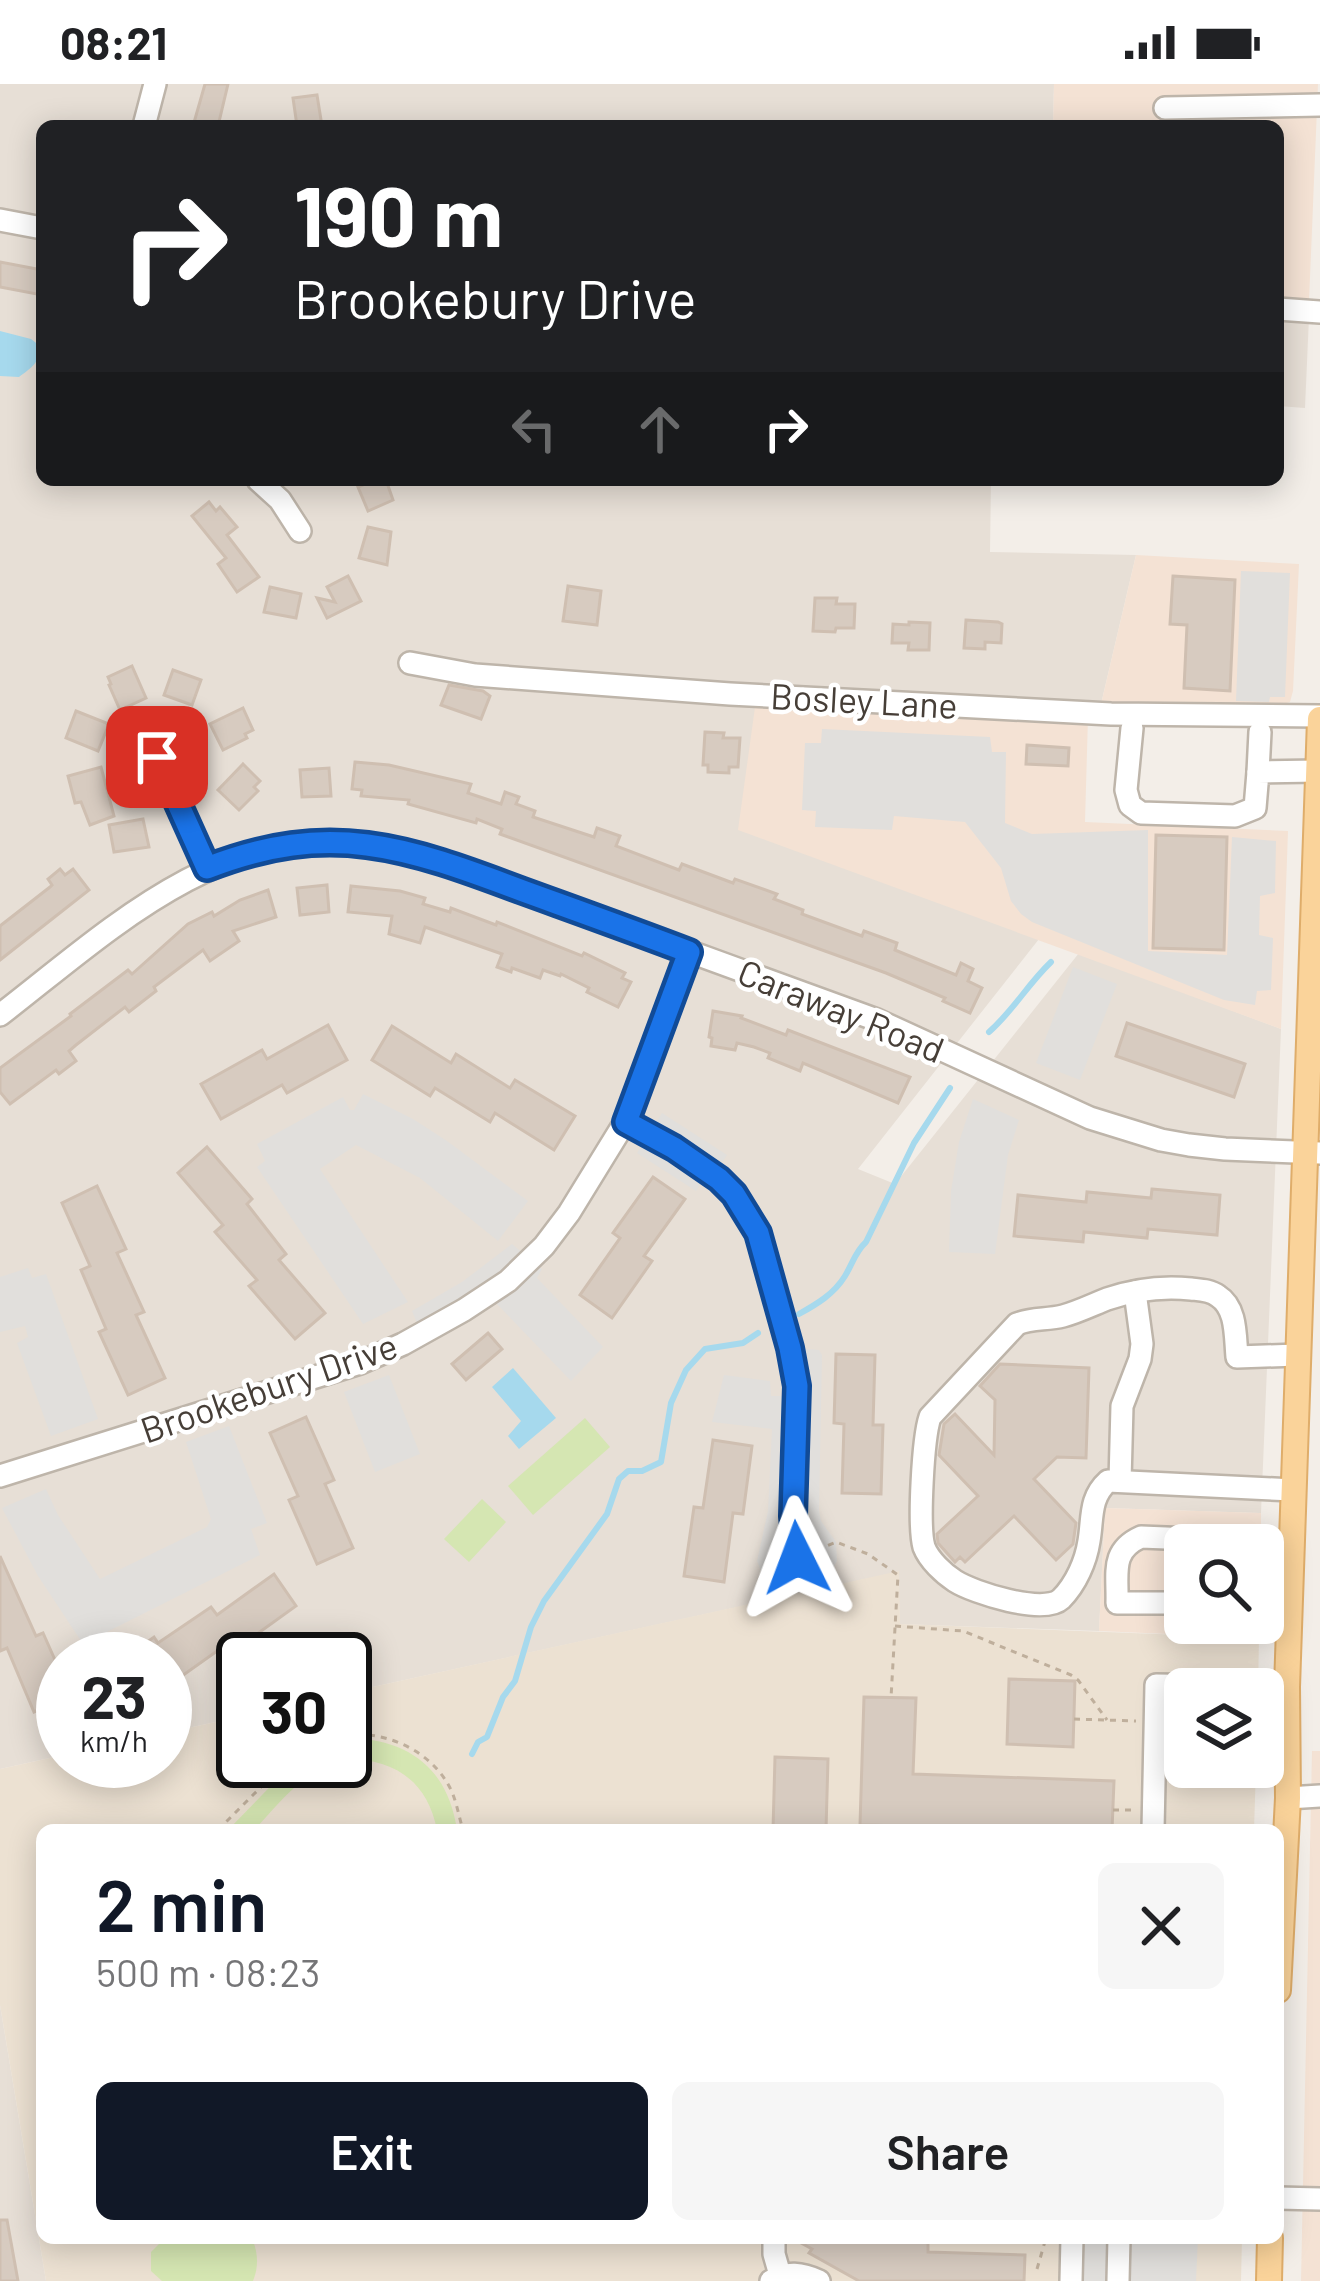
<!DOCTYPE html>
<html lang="en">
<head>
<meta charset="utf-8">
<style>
  :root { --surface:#fff; --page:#f6f6f6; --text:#202124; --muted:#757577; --accent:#111827 }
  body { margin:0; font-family:Barlow,sans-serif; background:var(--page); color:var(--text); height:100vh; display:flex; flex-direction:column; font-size:45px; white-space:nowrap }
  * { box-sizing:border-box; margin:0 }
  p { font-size:39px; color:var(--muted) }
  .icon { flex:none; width:66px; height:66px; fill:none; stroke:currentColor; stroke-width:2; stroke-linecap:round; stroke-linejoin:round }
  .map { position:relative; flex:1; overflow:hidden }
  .panel { position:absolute; left:36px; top:1740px; width:1248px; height:420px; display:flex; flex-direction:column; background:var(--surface); border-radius:18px; box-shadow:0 6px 30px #0003 }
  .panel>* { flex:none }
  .guide { position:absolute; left:36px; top:36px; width:1248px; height:366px; border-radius:18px; box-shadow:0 6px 30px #0003; background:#202124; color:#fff; overflow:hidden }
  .controls { position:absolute; left:1164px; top:1440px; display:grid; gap:24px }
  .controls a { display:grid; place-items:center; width:120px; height:120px; border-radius:18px; background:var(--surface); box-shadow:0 6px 30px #0003; font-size:60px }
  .speed { position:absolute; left:36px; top:1548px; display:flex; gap:24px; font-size:60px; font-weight:700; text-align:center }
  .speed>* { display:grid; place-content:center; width:156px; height:156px; border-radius:50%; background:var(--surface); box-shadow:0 6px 30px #0003; line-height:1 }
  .speed small { font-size:30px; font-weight:400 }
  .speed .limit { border:6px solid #111; border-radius:18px; background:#fff; color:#111 }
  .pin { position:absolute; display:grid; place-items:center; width:102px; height:102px; color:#fff; margin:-51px; border-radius:24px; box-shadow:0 6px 18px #0006 }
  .me { position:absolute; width:132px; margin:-66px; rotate:357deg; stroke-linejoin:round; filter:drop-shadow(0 0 9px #0008) }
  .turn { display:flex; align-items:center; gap:42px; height:252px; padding:0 60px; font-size:54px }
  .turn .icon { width:156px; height:156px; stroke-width:2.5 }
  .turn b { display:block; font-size:84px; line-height:102px }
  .lanes { display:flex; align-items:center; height:114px; padding:0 60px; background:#0003; justify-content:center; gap:60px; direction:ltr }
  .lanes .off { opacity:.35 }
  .round { display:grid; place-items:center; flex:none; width:126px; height:126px; border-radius:18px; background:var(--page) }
  .overview { display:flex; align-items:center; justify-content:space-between; height:204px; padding:0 60px }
  h1 { font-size:72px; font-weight:600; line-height:90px; color:var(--accent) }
  .action { display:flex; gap:24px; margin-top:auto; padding:24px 60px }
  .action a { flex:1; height:138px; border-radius:18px; background:var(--accent); color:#fff; font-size:48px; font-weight:600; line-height:138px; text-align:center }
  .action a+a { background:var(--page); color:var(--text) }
  .status { display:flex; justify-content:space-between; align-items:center; height:84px; padding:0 60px; background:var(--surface); direction:ltr }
  .status svg { height:33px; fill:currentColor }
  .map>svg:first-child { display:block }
  .residential { fill:#e7dfd6 }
  .commercial { fill:#f4e2d4 }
  .education { fill:#ece1d2 }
  .green { fill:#d5e6b2 }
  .parking { fill:#e1dfdc }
  .water { fill:#a6d9ed }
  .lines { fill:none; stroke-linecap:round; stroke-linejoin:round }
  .stream { stroke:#a6d9ed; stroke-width:6 }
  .building { fill:#d7cbc0; stroke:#cfbfb1; stroke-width:3 }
  .minor-casing { stroke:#beb5aa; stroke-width:26 }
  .major-casing { stroke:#dfad6a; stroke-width:28 }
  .path { stroke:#bfaf9c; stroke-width:3; stroke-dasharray:6 6; stroke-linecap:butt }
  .minor { stroke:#fff; stroke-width:21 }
  .major { stroke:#fad39a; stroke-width:24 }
  .route-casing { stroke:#114b97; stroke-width:30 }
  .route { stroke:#1a73e8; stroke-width:21 }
  .labels { text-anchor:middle; stroke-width:9; stroke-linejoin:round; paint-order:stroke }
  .street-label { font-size:36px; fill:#463e37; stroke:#fff }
</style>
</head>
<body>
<div class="status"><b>08:21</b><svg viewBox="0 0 49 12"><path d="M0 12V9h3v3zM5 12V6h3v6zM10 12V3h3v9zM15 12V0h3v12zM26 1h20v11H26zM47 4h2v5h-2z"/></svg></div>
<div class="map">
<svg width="1320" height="2197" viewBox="0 0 1320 2197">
  <rect width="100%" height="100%" fill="#f3eee8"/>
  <g class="residential">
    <polygon points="0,0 1054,0 1053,42 42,42 42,396 991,396 990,468 1136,471 1101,620 738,745 1039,855 858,1085 895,1100 1079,869 1281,945 1261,1429 1105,1424 1099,1547 900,1540 898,1488 345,1609 345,1575 243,1575 243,1632 165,1649 165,1575 63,1575 63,1671 0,1685"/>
    <polygon points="1278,232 1309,233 1305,324 1278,322"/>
    <polygon points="0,1921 46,2197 0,2197"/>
  </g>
  <g class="commercial">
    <polygon points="1054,0 1318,0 1309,218 1278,217 1278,42 1053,42"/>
    <polygon points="1136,471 1299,480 1293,607 1290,618 1270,624 1101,620"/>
    <polygon points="756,616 1088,633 1085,738 1288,747 1281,945 738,746"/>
    <polygon points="1105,1424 1261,1429 1261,1461 1185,1461 1185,1539 1259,1539 1259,1554 1099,1547"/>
    <polygon points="1312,1667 1320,1667 1320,2197 1301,2197"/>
  </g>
  <polygon class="education" points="899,1487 900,1540 1259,1554 1258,1605 1185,1605 1185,1683 1256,1683 1254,1746 42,1746 42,2154 1242,2154 1241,2197 46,2197 0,1921 0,1685 63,1671 63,1677 165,1677 165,1649 243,1632 243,1677 345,1677 345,1609"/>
  <g class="green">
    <polygon points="585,1334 610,1363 533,1431 508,1402"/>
    <polygon points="482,1415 506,1438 469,1478 444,1455"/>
    <path d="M350,1654C410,1656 448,1685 457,1746H437C427,1696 394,1675 345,1675V1655Z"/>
    <path d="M295,1677H338C303,1687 279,1720 254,1746H228Z"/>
    <path d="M165,2154H252C258,2169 259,2182 253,2197H162L151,2187V2168Z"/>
  </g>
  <g class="parking">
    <polygon points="1241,487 1290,489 1285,613 1270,613 1269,618 1236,617"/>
    <polygon points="822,645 990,653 992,668 1006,668 1005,739 1032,750 1148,746 1148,867 1227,871 1232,753 1276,757 1275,809 1260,812 1259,851 1273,854 1271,906 1257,907 1255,921 1224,916 1032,838 1021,830 1011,817 1001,784 965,738 894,732 892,746 815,743 816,727 802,726 805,659 821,659"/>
    <polygon points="1073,883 1117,900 1080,996 1036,979"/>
    <polygon points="363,1010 413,1035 447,1057 528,1117 498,1157 420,1094 356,1061 320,1085 408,1218 363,1240 257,1083 265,1077 257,1060 343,1013 350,1026 354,1026"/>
    <polygon points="973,1015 1019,1036 1008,1071 995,1170 949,1168 951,1107 959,1058"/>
    <polygon points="662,1029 727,1071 709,1099 703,1096 696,1107 637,1069"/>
    <polygon points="512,1160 542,1185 537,1194 603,1263 571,1297 496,1219 426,1261 412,1227 462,1198"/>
    <polygon points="28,1184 32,1194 46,1190 98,1335 51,1352 17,1259 28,1253 25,1242 0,1248 0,1193"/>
    <polygon points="778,1262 819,1266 822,1271 819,1427 821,1437 836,1458 837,1477 832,1486 820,1495 789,1506 771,1499 762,1489 757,1477 768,1427 772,1345 712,1338 724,1291 770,1297 771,1312 784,1312"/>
    <polygon points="389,1291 420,1370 375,1388 344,1308"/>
    <polygon points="229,1342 267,1439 251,1445 260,1471 83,1560 38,1492 2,1424 46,1405 58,1431 100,1495 207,1443 211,1435 186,1358"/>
    <polygon points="1085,2154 1198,2154 1196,2197 1082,2197"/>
  </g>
  <g class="water">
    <path d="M0,247L31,255L40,262C41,278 31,284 19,293L0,292Z"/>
    <polygon points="513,1284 556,1334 519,1365 508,1352 521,1337 492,1303"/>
  </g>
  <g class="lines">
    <g class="stream">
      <path d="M989,948C1014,926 1027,901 1051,878"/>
      <path d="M799,1230C817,1220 834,1210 845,1192C853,1179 855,1168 866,1158L914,1059L950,1004"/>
      <polyline points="472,1670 478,1658 487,1653 503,1613 515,1597 531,1543 544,1517 607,1430 619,1395 628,1387 642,1387 661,1378 671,1319 686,1286 705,1265 743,1259 758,1249"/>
    </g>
  </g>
  <g class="building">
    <polygon points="205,0 228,0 218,42 193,42"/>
    <polygon points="317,11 322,42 297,42 293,14"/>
    <polygon points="0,178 42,186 42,211 0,203"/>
    <polygon points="361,396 386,396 393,416 368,427 358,403 363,401"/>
    <polygon points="209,418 216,427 220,423 237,443 227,451 259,493 237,508 218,480 226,474 192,432"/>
    <polygon points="368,443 391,448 387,481 359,474"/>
    <polygon points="348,492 361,517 327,534 317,514 335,518 327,503"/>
    <polygon points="1173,492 1235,496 1230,607 1184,604 1187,541 1170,540"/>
    <polygon points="568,502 601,507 597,541 563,537"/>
    <polygon points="270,503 301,510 296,534 264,528"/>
    <polygon points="815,514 837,514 836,520 855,520 854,544 836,544 835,548 813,547"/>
    <polygon points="966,536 998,538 1002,540 1001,559 985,558 985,565 964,564"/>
    <polygon points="909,538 930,539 929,566 908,566 909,559 892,559 893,540 909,541"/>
    <polygon points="132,582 146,614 120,626 109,601 111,600 108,593"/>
    <polygon points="173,586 201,596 192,621 164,611"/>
    <polygon points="449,601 483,607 490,612 481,635 441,621"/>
    <polygon points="243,624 253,646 245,650 247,654 223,666 210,640"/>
    <polygon points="76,627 109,640 98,667 66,654"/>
    <polygon points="705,648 724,649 723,654 740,654 738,683 729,683 729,689 708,688 708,681 703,681"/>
    <polygon points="1027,661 1069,664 1068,682 1026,680"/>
    <polygon points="355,678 389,681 471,700 468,709 501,720 505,708 519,713 516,720 535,727 533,733 594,753 597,744 620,752 616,762 679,786 682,780 733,799 735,795 777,810 774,815 803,826 802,830 862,852 864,847 897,859 895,866 956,891 961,879 973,885 968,897 982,904 970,929 943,917 945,914 886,889 500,750 502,745 477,735 476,739 408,720 409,716 361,712 362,706 352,705"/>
    <polygon points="243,680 260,697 254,703 258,707 239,726 218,706"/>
    <polygon points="101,683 114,732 90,741 81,718 75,719 68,692"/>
    <polygon points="329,684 331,712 302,713 300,686"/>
    <polygon points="143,735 149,763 114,768 109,741"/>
    <polygon points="1156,751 1227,753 1224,866 1153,864"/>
    <polygon points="60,785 65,791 73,785 89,806 0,876 0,842 50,803 52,801 48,795"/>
    <polygon points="327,801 329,828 300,831 297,804"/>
    <polygon points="351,802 400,807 425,814 423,820 450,828 451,824 496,841 497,838 582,872 584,869 625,889 622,894 631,898 618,923 587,908 589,904 561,890 560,892 543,886 540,894 512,884 511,888 497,883 502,870 425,843 420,859 389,850 392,832 348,828"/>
    <polygon points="268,806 276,833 233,847 239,857 210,877 203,866 154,903 156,907 129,928 125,923 76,961 69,967 76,977 59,990 56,986 10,1020 0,1008 0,984 71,932 70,930 128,886 132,890 188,840 212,828 214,832 240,816"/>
    <polygon points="713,927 742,932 741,934 786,951 788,946 910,993 898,1019 803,979 800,987 768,974 770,969 754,963 737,959 735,966 711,962 712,954 709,953"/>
    <polygon points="1127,939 1245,980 1234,1013 1116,972"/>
    <polygon points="328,941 347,976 287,1009 282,1001 221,1035 201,1000 262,966 267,975"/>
    <polygon points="392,942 451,979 456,970 510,1004 515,996 575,1032 554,1066 495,1029 490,1038 435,1004 430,1012 372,976"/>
    <polygon points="207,1063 252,1115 247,1120 286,1170 279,1176 325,1229 295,1255 249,1202 257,1196 215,1148 223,1141 178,1089"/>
    <polygon points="653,1093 685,1115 644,1172 652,1177 612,1234 580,1211 620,1154 613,1149"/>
    <polygon points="97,1102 126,1165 117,1169 144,1228 136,1231 165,1294 128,1311 99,1248 106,1245 81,1186 90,1182 62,1119"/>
    <polygon points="1152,1105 1220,1111 1217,1151 1148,1145 1147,1154 1084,1148 1083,1158 1014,1152 1018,1111 1086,1118 1087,1108 1151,1114"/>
    <polygon points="488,1249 502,1265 466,1296 452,1280"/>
    <polygon points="836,1270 875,1271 873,1341 883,1341 881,1410 842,1409 844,1340 834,1339"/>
    <polygon points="1000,1280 1089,1284 1086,1374 1057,1373 1034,1395 1076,1439 1073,1460 1056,1476 1014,1432 965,1478 960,1473 955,1478 938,1459 937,1450 978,1412 939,1371 944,1340 955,1330 994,1371 995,1316 980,1302"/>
    <polygon points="306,1333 334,1396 325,1400 353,1464 317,1480 289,1416 298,1412 270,1349"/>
    <polygon points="713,1356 752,1362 743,1430 733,1429 724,1498 684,1492 694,1423 703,1424"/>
    <polygon points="0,1472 36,1552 43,1549 63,1594 63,1616 34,1628 7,1564 0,1567"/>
    <polygon points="274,1490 296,1522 239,1563 234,1555 182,1592 177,1585 165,1593 165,1575 123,1575 154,1553 158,1559 211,1523 217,1531"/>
    <polygon points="1009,1595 1075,1597 1073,1663 1007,1660"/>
    <polygon points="864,1613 916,1614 913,1690 1114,1697 1112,1746 860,1741"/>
    <polygon points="775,1673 828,1675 826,1746 773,1746"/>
    <polygon points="0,2136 7,2136 18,2197 0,2197"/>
    <polygon points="792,2154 928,2154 928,2168 1025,2171 1024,2197 859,2197 809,2169 812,2165"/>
  </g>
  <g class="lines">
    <g class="minor-casing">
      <g id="minor">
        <polyline points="1165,24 1320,21"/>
        <polyline points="144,42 155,0"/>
        <polyline points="0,136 42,144"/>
        <polyline points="1278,225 1320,228"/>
        <polyline points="258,396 280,416 300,447"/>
        <polyline points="410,579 475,591 730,610 1111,630 1320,632"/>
        <polyline points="1132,644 1126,706 1130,721 1141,729 1235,732 1255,724 1258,688 1318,687"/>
        <polyline points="157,673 207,784"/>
        <polyline points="1258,688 1260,648"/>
        <path d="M0,931C105,850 214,744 357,759C382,761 406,767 430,773L877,936L1090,1034L1161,1056L1189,1061L1225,1065L1320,1069"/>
        <polyline points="625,1038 674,1064 719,1095 748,1129 758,1149 791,1264 797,1302 793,1433 797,1474"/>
        <polyline points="0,1392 360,1279 403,1260 464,1226 508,1197 544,1162 569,1129 625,1038 689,868"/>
        <polyline points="1120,1397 1122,1322 1140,1275 1142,1260 1135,1208"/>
        <path d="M1293,1406L1108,1397C1089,1414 1093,1434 1089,1457C1086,1477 1076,1500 1061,1515C1044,1531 974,1509 955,1497C944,1490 929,1476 924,1463C918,1442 923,1354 930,1333L1017,1240C1031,1234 1047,1236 1063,1232C1078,1228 1092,1221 1107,1215C1133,1206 1163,1202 1191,1205C1200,1206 1210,1206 1218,1212C1237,1224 1235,1252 1237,1273L1297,1271"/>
        <path d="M1185,1519H1117C1118,1489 1110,1467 1141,1453L1292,1459"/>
        <polyline points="1263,1520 1290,1521"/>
        <polyline points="1288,1714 1320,1712"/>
        <polyline points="1153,1746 1156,1601 1287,1603"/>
        <polyline points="1278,2114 1320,2115"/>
        <polyline points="774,2154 774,2170 780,2191"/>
        <path d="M771,2197C787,2187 802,2189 819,2197"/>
        <polyline points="1071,2197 1072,2154"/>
        <polyline points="1118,2197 1119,2154"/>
      </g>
    </g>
    <g class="major-casing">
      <g id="major">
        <polyline points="1278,1906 1288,1714 1287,1603 1320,635"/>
        <polyline points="1269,2197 1270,2154"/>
      </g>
    </g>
    <g class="path">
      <polyline points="817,1466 836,1458 868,1470 898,1491 891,1614"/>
      <polyline points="895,1542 963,1547 1071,1591 1078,1596 1107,1636"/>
      <polyline points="1074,1635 1136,1637"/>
      <path d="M345,1651C387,1646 434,1668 452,1708C457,1720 459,1733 463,1746"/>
      <polyline points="1113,1726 1134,1726"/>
      <polyline points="218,1746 287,1677"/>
      <polyline points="1037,2185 1046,2154"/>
    </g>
    <use href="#minor" class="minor"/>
    <use href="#major" class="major"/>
  </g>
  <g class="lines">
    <g class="route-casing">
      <path id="route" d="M157,673L207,784C330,736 406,763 523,807C578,827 634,847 689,868L626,1038L674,1064L719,1095L734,1110L758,1149L790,1264L797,1302L793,1432L797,1474"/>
    </g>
    <use href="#route" class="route"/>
  </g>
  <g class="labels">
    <g class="street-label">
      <text transform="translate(864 617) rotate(3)" y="13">Bosley Lane</text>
      <text transform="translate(841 927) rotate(22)" y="13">Caraway Road</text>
      <text transform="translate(269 1304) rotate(-19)" y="13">Brookebury Drive</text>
    </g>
  </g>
</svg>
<div class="controls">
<a><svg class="icon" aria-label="search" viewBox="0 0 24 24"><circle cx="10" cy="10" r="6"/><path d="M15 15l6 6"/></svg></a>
<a><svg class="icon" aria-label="layers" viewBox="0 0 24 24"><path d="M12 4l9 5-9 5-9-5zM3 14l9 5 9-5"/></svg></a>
</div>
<div class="speed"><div>23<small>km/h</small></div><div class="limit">30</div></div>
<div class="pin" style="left:157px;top:673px;background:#d93025"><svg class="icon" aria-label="arrive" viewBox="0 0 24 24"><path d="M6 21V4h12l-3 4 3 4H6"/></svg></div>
<svg class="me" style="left:797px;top:1474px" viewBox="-20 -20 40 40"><path d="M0-17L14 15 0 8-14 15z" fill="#1a73e8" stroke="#fff" stroke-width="4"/></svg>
<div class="guide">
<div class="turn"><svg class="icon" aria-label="right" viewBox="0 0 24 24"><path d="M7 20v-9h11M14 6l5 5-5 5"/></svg><div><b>190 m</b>Brookebury Drive</div></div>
<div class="lanes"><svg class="icon off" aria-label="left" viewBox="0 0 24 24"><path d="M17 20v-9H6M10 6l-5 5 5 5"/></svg><svg class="icon off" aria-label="ahead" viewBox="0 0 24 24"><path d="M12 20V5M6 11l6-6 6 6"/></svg><svg class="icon" aria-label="right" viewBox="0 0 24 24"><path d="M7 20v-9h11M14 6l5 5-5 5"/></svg></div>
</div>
<section class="panel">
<div class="overview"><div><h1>2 min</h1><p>500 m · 08:23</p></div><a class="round"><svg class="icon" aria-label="close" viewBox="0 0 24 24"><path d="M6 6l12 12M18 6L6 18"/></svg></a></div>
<div class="action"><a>Exit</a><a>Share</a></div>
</section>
</div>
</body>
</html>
